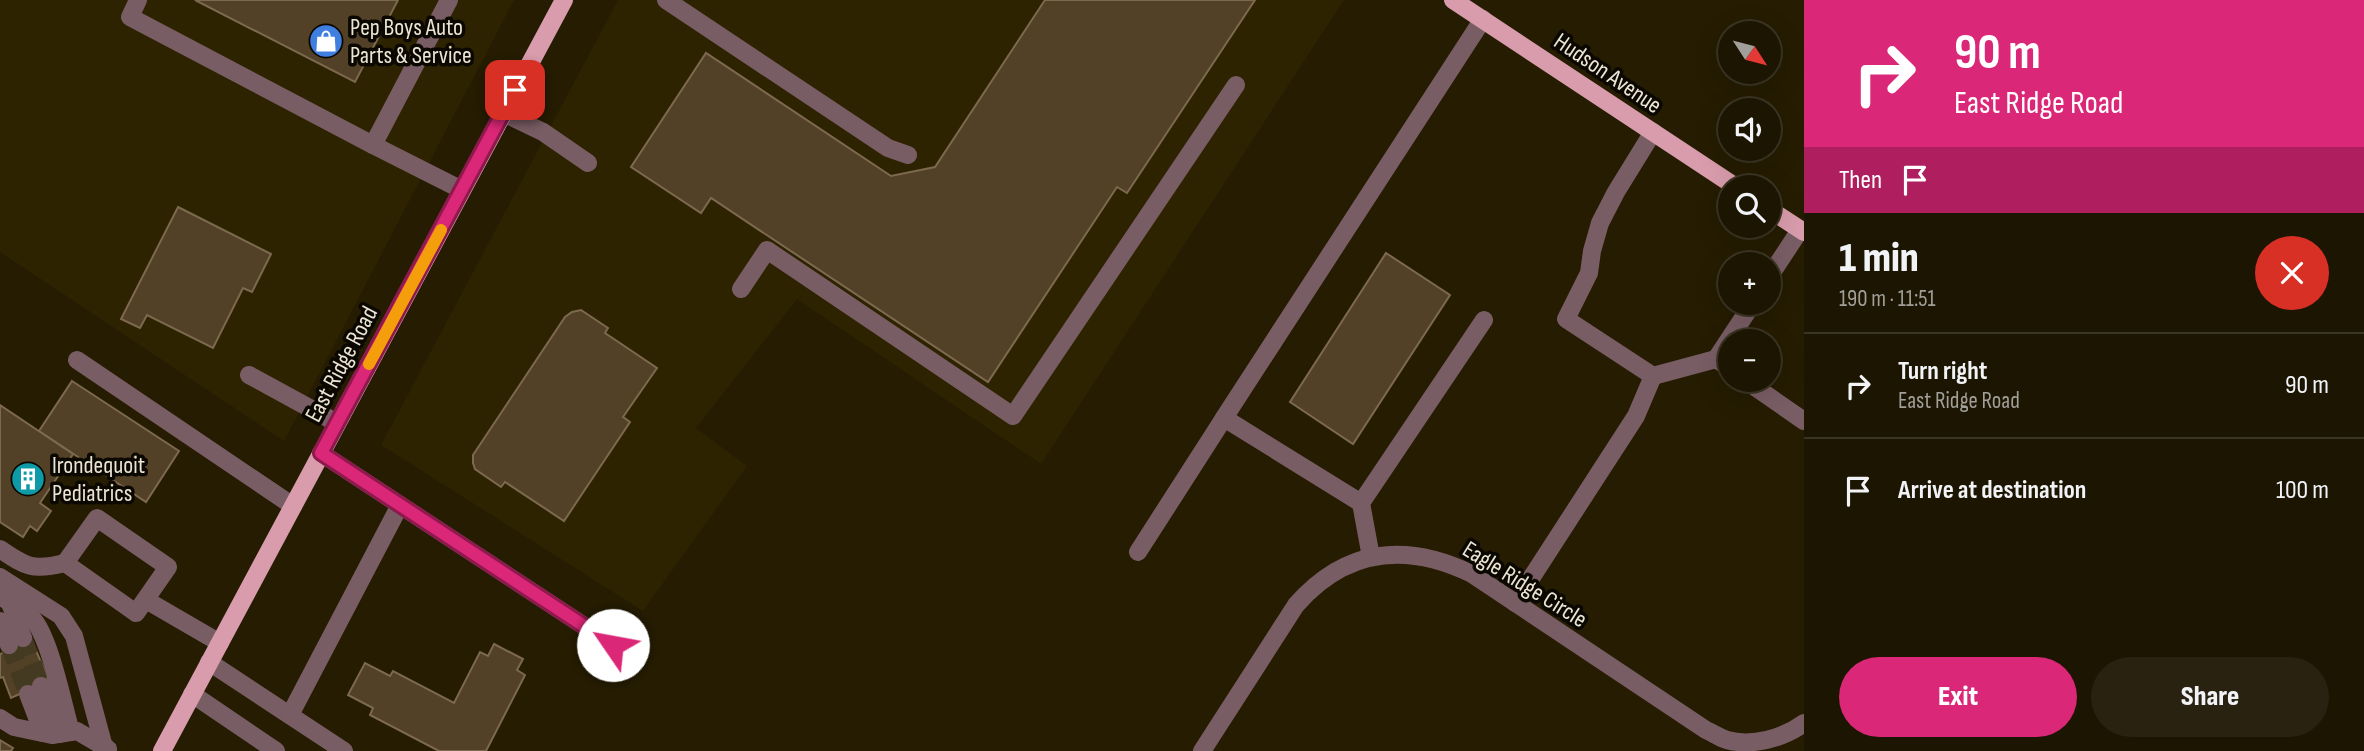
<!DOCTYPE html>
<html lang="en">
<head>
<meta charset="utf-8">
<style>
  :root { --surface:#1c1501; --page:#292210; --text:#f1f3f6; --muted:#a09f99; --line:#3a3423; --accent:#db2777 }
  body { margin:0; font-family:"Sofia Sans Condensed",sans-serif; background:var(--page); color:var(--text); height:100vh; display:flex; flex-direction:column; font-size:26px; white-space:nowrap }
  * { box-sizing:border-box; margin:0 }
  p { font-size:23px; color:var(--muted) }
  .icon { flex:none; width:38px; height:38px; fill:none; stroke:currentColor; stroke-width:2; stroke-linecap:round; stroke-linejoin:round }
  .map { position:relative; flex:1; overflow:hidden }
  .sheet { display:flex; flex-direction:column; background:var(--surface); width:560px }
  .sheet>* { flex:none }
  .guide { background:#db2777; color:#fff; overflow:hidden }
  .needle { width:46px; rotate:126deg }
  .tools { position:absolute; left:1718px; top:21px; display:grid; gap:14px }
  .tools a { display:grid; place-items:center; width:63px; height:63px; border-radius:50%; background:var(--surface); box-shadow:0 7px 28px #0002,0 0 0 2px var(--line); font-size:35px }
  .pin { position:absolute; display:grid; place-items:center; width:60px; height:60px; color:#fff; margin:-30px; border-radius:14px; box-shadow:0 4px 10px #0006 }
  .me { position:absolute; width:77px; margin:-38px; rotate:303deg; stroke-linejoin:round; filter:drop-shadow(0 0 5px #0008) }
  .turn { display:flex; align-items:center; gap:24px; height:147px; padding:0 35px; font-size:32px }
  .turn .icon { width:91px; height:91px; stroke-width:2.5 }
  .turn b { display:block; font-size:49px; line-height:60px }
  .then { display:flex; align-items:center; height:66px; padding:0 35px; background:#0003; gap:14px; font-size:26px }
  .round { display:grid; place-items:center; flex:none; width:74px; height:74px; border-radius:37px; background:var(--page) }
  .overview { display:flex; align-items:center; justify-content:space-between; height:119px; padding:0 35px }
  h1 { font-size:42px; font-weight:800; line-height:52px }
  .primary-button { display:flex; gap:14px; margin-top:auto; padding:14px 35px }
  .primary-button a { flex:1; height:80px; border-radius:42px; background:var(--accent); color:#fff; font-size:28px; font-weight:800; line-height:80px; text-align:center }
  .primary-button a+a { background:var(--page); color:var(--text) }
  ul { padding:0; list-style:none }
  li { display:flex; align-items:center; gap:21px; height:105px; padding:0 35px; border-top:2px solid var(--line) }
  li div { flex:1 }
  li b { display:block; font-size:26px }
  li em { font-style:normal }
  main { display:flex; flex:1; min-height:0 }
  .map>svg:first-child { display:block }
  .built { fill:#2e2300 }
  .building { fill:#524027; stroke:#7c694f; stroke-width:2 }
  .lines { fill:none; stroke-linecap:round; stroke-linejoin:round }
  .minor-tunnel { stroke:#433a21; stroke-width:18; stroke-dasharray:18 9; stroke-linecap:butt }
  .minor { stroke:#795d64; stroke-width:18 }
  .major { stroke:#d89cac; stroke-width:18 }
  .route-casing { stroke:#8e194d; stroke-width:18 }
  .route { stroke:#db2777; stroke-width:12 }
  .slow { stroke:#f59e0b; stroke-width:12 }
  .labels { text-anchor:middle; stroke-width:7; stroke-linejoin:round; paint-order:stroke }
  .poi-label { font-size:24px; fill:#ebe5d5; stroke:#0b0701; text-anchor:start }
  .street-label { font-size:24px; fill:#ebe5d5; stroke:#0b0701 }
</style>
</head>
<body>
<main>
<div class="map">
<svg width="1804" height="751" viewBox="0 0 1804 751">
  <rect width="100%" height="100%" fill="#251c01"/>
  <g class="built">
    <polygon points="0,0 514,0 284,441 0,252"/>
    <polygon points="618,0 1344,0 1041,464 797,299 696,428 747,466 643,611 381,445"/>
  </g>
  <g class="building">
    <polygon points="195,0 398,0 355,82"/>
    <polygon points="1045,0 1255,0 1127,193 1117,187 988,382 711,198 701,213 631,167 706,53 891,176 935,167"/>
    <polygon points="178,207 271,254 252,292 243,288 213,348 147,315 140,328 121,319"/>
    <polygon points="1386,253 1450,295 1353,444 1290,402"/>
    <polygon points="581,310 608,328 605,333 657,368 623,417 630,422 564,521 505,482 501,487 475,469 473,463 473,455 565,317 572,312"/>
    <polygon points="72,381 179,451 146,502 39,431"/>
    <polygon points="0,405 73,454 40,503 51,511 37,531 30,526 23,537 0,522"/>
    <polygon points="32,641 49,681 11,698 3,677 0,678 0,654"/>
    <polygon points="494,644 523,659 517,670 525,675 486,751 439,751 370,715 373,708 348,695 365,663 390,676 393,671 454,703 480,652 488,656"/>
    <polygon points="0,740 13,748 11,751 0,751"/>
  </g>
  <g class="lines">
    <g class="minor-tunnel">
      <polyline points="23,638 41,686"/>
      <polyline points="9,645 28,694"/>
    </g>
    <g class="minor">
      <polyline points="138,0 130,17 373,145 449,0"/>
      <polyline points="666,0 888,148 908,155"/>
      <polyline points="503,113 543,132 588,163"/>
      <polyline points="1653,132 1616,192 1600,223 1592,251 1589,273 1566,319 1653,376 1716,359"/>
      <polyline points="373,145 462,190"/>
      <polyline points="1769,277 1800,230"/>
      <polyline points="741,289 767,250 1013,416 1236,85"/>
      <polyline points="77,360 293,506"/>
      <polyline points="1731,369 1716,359 1753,303"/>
      <polyline points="249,375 337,423"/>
      <polyline points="1745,380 1804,421"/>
      <polyline points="321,453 613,645"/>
      <polyline points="1361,503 1224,418 1483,19"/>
      <polygon points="97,518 168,567 136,613 65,563"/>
      <path d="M0,549C26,567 33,571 65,563"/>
      <polyline points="1138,552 1224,418"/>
      <polyline points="1371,557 1361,503 1484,320"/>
      <polyline points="0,577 61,616 74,636 104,747"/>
      <path d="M0,596C10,603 23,609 32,618C50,637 63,705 71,732"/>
      <polyline points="146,600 220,643"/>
      <polyline points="10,603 23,638"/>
      <polyline points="1515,603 1636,416 1653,376"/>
      <polyline points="0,621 9,645"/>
      <polyline points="209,662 344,751"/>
      <polyline points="41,686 59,734"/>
      <polyline points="28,694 43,733"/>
      <polyline points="192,694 276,751"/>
      <polyline points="290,715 400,505"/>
      <polyline points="0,718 14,727 52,735 77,731 108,749"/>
      <path d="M1202,751L1296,605C1346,548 1406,542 1472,574L1706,730C1713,733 1720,738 1727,740C1752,747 1784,738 1804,723"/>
    </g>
    <g class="major">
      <polyline points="1453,0 1736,187"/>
      <polyline points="1769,209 1804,232"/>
      <polyline points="162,751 564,0"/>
    </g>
  </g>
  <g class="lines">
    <g class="route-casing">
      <polyline id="route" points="515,90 321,453 613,645"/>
    </g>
    <use href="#route" class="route"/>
    <polyline class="slow" points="369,364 441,230"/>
  </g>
  <defs>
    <g id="shop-disc" transform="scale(1.75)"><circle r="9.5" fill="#3f7fe0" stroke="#0b0701"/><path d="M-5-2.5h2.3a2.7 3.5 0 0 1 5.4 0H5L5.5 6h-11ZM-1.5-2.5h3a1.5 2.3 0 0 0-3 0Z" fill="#fff"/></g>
    <g id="building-disc" transform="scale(1.75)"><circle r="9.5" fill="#0f9aa8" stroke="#0b0701"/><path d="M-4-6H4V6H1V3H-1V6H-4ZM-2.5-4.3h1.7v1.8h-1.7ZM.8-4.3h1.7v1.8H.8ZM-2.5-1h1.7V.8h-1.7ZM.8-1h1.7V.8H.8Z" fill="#fff"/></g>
  </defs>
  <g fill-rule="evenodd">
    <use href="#shop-disc" x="326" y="41"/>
    <use href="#building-disc" x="28" y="479"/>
  </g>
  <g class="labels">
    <g class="poi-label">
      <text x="350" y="35">Pep Boys Auto<tspan x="350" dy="28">Parts &amp; Service</tspan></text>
      <text x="52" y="473">Irondequoit<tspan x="52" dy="28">Pediatrics</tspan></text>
    </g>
    <g class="street-label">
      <text transform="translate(1608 73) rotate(34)" y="8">Hudson Avenue</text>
      <text transform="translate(341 364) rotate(-62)" y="8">East Ridge Road</text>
      <text transform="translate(1525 584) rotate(32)" y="8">Eagle Ridge Circle</text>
    </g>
  </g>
</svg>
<div class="tools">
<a><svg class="needle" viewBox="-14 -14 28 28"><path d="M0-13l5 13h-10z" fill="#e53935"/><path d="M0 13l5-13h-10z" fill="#a09f99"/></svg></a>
<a><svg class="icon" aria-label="sound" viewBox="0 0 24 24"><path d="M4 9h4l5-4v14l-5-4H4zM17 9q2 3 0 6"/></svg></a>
<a><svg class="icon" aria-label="search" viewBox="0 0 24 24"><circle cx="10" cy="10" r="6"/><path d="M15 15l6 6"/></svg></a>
<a>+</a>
<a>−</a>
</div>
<div class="pin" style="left:515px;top:90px;background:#d93025"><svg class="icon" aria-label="arrive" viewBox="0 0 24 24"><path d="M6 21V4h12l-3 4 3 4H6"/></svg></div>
<svg class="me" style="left:613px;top:645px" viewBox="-20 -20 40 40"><circle r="19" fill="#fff"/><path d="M0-13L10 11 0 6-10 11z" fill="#db2777"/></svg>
</div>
<section class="sheet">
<div class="guide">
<div class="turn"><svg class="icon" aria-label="right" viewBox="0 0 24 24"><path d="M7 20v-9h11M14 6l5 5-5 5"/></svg><div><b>90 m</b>East Ridge Road</div></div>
<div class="then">Then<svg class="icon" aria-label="arrive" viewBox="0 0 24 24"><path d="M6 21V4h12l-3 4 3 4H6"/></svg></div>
</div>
<div class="overview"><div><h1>1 min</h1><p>190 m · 11:51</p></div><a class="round" style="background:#d93025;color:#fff"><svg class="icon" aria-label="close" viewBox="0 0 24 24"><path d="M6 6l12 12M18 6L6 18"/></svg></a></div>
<ul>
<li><svg class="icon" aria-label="right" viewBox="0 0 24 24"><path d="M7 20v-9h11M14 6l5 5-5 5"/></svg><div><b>Turn right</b><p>East Ridge Road</p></div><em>90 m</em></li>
<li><svg class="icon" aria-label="arrive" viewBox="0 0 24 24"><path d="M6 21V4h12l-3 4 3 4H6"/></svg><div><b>Arrive at destination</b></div><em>100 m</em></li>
</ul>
<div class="primary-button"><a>Exit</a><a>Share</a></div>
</section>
</main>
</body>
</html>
